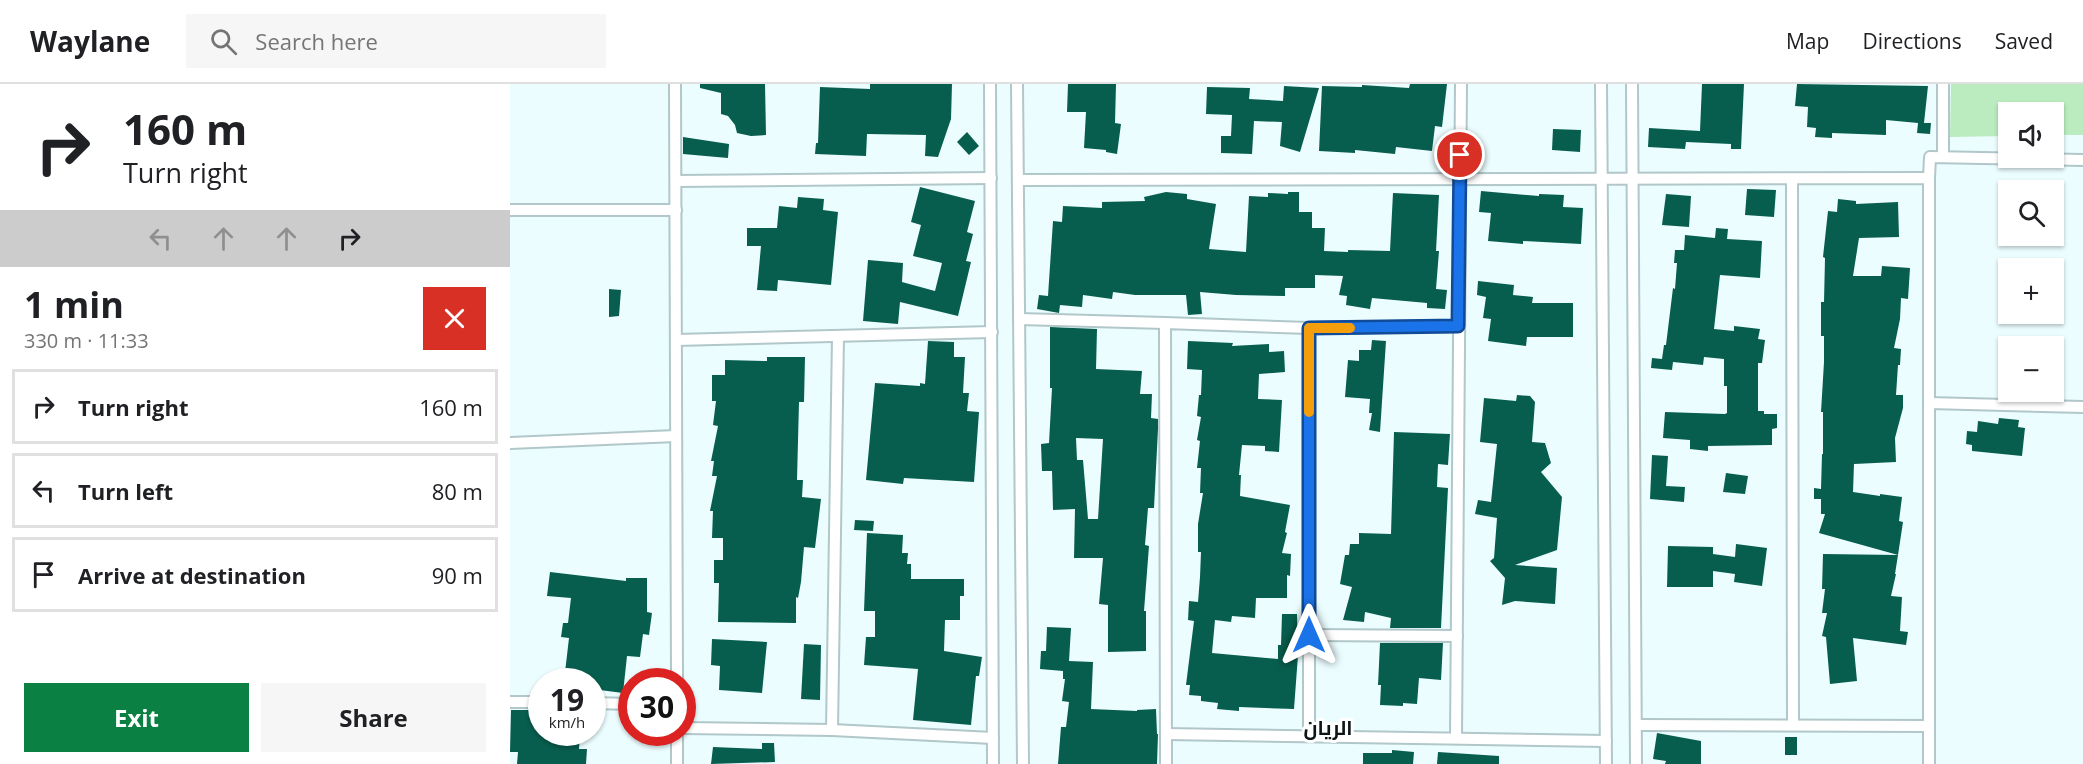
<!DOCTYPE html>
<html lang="en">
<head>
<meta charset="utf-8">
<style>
  :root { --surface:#fff; --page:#f6f6f6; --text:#202124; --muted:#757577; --line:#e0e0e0; --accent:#0b8043 }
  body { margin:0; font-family:"Open Sans",Cairo,sans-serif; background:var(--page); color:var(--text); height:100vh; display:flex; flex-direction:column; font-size:22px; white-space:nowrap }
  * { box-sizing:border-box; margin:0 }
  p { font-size:20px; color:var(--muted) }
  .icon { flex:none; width:33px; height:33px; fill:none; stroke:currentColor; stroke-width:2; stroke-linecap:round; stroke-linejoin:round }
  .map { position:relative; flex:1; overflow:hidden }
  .sheet { display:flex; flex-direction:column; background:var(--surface); width:510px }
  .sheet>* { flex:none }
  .top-card { background:#fff; color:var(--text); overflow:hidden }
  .controls { position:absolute; left:1488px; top:18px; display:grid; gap:12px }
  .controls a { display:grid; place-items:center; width:66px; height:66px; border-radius:0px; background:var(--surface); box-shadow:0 2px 4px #0004; font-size:30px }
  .speed { position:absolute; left:18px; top:584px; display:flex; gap:12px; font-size:30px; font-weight:700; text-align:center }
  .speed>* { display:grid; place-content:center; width:78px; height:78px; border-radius:50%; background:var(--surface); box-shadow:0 2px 4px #0004; line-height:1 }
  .speed small { font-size:15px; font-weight:400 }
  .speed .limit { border:9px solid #d22; background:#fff; color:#111 }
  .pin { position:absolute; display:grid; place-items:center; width:51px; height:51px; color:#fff; margin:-26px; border:3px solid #fff; border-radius:50%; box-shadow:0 2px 6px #0007 }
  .me { position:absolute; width:66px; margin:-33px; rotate:0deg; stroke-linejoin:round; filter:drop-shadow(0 0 4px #0008) }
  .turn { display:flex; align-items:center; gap:21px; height:126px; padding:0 24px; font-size:27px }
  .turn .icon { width:78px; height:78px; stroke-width:2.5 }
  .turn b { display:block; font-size:42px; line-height:51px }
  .lanes { display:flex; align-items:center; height:57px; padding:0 24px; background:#0003; justify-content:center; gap:30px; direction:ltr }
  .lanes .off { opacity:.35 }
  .round { display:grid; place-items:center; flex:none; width:63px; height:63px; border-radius:0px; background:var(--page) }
  .summary { display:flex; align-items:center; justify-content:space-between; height:102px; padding:0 24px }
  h1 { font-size:36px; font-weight:700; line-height:45px }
  .button { display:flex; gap:12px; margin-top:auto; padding:12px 24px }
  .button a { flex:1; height:69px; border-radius:0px; background:var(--accent); color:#fff; font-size:24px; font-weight:700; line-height:69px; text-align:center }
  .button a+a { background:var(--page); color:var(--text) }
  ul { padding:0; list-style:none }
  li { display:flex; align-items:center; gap:18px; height:75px; margin:0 12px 9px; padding:0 12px; border:3px solid var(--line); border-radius:0px }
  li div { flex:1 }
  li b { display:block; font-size:22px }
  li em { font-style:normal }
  header { display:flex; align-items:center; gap:36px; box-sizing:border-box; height:84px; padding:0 30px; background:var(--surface); border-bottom:2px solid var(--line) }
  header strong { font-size:28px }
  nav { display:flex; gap:33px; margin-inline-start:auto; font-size:21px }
  .search { width:420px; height:54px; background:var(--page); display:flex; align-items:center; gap:15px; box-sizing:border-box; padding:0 21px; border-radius:0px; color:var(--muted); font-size:22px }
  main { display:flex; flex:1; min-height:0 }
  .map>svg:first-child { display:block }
  .green { fill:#bbecc0 }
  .building { fill:#085e4e; fill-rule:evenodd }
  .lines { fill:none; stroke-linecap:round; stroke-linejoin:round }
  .minor-casing { stroke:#b1c7c9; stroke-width:14 }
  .minor { stroke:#fff; stroke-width:10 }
  .route-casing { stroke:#114b97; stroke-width:15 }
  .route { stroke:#1a73e8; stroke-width:10 }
  .slow { stroke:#f59e0b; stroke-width:10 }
  .labels { text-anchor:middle; stroke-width:6; stroke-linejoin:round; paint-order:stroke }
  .neighbourhood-label { font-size:20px; font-weight:bold; fill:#0d1516; stroke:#fff }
</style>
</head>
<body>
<header>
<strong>Waylane</strong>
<div class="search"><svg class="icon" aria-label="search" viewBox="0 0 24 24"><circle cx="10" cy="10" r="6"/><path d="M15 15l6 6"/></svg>Search here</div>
<nav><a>Map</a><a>Directions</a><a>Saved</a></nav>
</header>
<main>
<section class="sheet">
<div class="top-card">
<div class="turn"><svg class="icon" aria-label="right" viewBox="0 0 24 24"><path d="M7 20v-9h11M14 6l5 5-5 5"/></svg><div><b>160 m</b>Turn right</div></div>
<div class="lanes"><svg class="icon off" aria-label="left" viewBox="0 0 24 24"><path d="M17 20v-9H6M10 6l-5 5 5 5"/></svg><svg class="icon off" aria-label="ahead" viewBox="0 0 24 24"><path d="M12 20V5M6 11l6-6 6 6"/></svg><svg class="icon off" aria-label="ahead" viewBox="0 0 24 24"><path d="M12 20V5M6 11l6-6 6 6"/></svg><svg class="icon" aria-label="right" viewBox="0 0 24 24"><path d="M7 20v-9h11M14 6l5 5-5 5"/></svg></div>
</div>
<div class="summary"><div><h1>1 min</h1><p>330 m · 11:33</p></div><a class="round" style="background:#d93025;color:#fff"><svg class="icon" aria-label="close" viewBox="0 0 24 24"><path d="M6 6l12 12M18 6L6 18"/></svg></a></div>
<ul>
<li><svg class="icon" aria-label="right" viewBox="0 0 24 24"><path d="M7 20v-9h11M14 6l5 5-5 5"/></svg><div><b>Turn right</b></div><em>160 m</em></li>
<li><svg class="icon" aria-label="left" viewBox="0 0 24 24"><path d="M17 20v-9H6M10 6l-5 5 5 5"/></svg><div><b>Turn left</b></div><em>80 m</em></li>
<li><svg class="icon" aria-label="arrive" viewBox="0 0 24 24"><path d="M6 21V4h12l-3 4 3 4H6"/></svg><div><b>Arrive at destination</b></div><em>90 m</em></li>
</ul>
<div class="button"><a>Exit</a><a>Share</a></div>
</section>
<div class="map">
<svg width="1573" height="680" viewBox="0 0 1573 680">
  <rect width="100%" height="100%" fill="#ebfdff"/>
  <polygon class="green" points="1441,0 1573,0 1573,51 1544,51 1544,28 1498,28 1498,52 1440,53"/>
  <g class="building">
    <polygon points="190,0 255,0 256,51 241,52 227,49 225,41 218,32 211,30 211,9 190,4"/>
    <polygon points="360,0 442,0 441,35 428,73 415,72 416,51 357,50 356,72 305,70 306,59 308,59 310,3 360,5"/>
    <polygon points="558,0 606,0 605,39 611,40 607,70 596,68 596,66 574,64 576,28 557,28"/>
    <polygon points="900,0 937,0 932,43 925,42 922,67 886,63 885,70 845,66 845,69 809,67 812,2 852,3 852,1 899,4"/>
    <polygon points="1192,0 1234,0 1231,65 1221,65 1221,60 1176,58 1175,65 1138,63 1139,44 1190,47"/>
    <polygon points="1287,0 1418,2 1414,39 1421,39 1420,50 1407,49 1408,39 1376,36 1376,51 1322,49 1322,54 1305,53 1306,44 1297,43 1298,23 1285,22"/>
    <polygon points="774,2 809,4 790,68 770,62 772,38 744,37 742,70 711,69 711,52 721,52 722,31 696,30 697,3 740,4 739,15 773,17"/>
    <polygon points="1043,45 1071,46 1070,68 1042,66"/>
    <polygon points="457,48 469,62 459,71 447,58"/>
    <polygon points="173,53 219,60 218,74 173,70"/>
    <polygon points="410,103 465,117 457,148 463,150 456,177 461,178 448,232 390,218 388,240 353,237 358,176 393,179 392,198 425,207 432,179 403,172 411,141 401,138"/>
    <polygon points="1237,105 1266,106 1264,133 1235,131"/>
    <polygon points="971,107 1029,112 1029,110 1054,111 1053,123 1073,124 1071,160 1013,157 1013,160 978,157 981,129 969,128"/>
    <polygon points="656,108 677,110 677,115 706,120 699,165 736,168 739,112 758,113 758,109 778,110 778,108 789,108 789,128 802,128 802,144 815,144 814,167 838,168 838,166 880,167 883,109 929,111 926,167 929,167 926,205 937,206 935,225 917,224 917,219 862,214 860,225 836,221 837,212 829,211 833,192 805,191 805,204 775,204 775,212 726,211 690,208 692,230 678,231 676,211 625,211 603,208 602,215 573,211 572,223 550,221 549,229 527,225 529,211 538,212 543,137 552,138 553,122 592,124 592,118 635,117 634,113"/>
    <polygon points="1156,110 1181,112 1179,143 1152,141"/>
    <polygon points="288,113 314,115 313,126 328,128 321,201 268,196 267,207 247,206 251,162 237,162 237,144 267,144 269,122 287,124"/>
    <polygon points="1328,115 1346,117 1346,120 1388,118 1389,153 1349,154 1343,192 1371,192 1372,182 1400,184 1398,215 1391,214 1390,235 1384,264 1391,265 1390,281 1388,281 1386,311 1393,311 1393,324 1385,354 1386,378 1344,380 1343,408 1370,412 1370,410 1392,413 1389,437 1393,438 1388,471 1309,449 1315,430 1311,430 1311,415 1304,415 1304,404 1311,405 1312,370 1313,370 1313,328 1311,328 1314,278 1314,252 1311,252 1311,218 1314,218 1315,174 1313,173 1318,127 1327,128"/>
    <polygon points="1206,144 1218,145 1217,155 1252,157 1250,194 1210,191 1204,245 1224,247 1224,242 1250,245 1248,255 1255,256 1252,279 1248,279 1248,327 1254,327 1254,330 1267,330 1267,344 1262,345 1262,361 1198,362 1198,367 1180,365 1180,356 1153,354 1155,328 1215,330 1217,329 1217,302 1214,302 1214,275 1194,273 1193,281 1163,278 1162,286 1141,284 1142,274 1152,275 1154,261 1156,261 1163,204 1165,205 1167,179 1164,179 1165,166 1174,166 1175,151 1205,154"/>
    <polygon points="968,197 1004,201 1003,211 1023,213 1022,219 1063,219 1063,253 1017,253 1016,262 978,257 981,235 973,234 976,213 967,211"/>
    <polygon points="99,205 111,206 109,232 99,233"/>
    <path d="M540,243L587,245L586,285L632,287L630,310H642L641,334L648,335V345L644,424H638L635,461L639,462L634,527H636V567L598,568V521L589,520L593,474H564L565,425L543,426L542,387H532L531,360L539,359L542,304H540ZM566,354L593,355L588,435H578L573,376H567Z"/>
    <polygon points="862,256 876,257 870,348 859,346 862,329 859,329 860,315 835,313 838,276 849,277 849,266 861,266"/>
    <polygon points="418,257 444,258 444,273 455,273 453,309 459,309 457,327 469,328 464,398 394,394 393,400 356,396 365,299 410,302 410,299 415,300"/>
    <polygon points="678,257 723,259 722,262 759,260 759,268 774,267 775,288 749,290 748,315 772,316 769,368 755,367 755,362 732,361 729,391 731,391 730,412 780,421 775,448 777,449 772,469 781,470 780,492 777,491 777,514 746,514 745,534 722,532 721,538 705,536 702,569 768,575 768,561 771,561 772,530 787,530 788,571 784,625 729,623 729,627 707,625 708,619 691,617 691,612 679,611 680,601 676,601 684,537 678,536 679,517 688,518 690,493 691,468 688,468 688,440 693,409 690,409 691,384 687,384 690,357 687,356 691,333 687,332 689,311 691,311 692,286 677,285"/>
    <polygon points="257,273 295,273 294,318 289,318 287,396 293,396 292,413 311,415 305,464 294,463 291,498 288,514 286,513 286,539 208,538 209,499 204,499 204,476 213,476 213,454 202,454 203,427 200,427 207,392 202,392 204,377 201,377 208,342 203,341 206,317 202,317 202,291 215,291 215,276 257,277"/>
    <polygon points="1007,311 1020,312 1025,318 1022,358 1035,359 1041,379 1031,388 1052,413 1047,466 1005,481 1047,484 1045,520 1005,517 992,521 995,494 980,477 984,474 987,434 965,430 968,416 981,418 987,360 970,358 974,314 1006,317"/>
    <polygon points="1489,334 1509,336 1508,343 1515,344 1512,372 1462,367 1462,361 1456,360 1457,347 1467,348 1468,337 1488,340"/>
    <polygon points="884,348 940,350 938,381 928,380 927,403 938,404 931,544 880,544 881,534 855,528 854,538 833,536 842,503 830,500 835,471 839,471 840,460 849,460 849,449 881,450"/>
    <polygon points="1142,371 1158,372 1156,402 1175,403 1174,418 1140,415"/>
    <polygon points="1216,389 1238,392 1235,410 1213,408"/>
    <polygon points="345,436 364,437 363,447 344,446"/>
    <polygon points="357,449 393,451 392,469 398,469 397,480 401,480 401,495 454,495 454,512 450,512 450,536 435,536 434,567 472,573 469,592 466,592 461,641 403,636 408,585 354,581 356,553 365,553 365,527 354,527"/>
    <polygon points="1226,460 1257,464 1252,502 1224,498 1225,490 1203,487 1203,503 1157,503 1158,462 1203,463 1203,470 1225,473"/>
    <polygon points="1313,470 1388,471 1385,490 1386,490 1381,512 1392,513 1390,547 1398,548 1396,561 1343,554 1347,597 1320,600 1316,553 1312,552 1317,529 1312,529 1315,505 1312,505"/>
    <polygon points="40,488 116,497 116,494 137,494 137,528 142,529 139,551 133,550 130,573 117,572 113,609 82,605 82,597 54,597 59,554 51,553 53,539 58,539 61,514 37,512"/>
    <polygon points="537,543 561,544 559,577 583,578 581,625 627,627 627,626 646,625 647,650 648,650 647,680 548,680 551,643 556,643 559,618 552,617 555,595 553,595 553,587 530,585 531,567 536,567"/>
    <polygon points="202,555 257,558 252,609 209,606 210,582 201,581"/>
    <polygon points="870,559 933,559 931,596 909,594 907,620 893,619 893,622 870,621 871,601 868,601"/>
    <polygon points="294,560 311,561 310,616 291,615"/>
    <polygon points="1,626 22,626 22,632 32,632 32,648 70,648 69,665 77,665 76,680 7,680 8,668 0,668"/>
    <polygon points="1147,649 1191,657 1191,680 1155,680 1156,677 1143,675"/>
    <rect x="1275" y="653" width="12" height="18"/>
    <polygon points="252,659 264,659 265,678 201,680 203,663 252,665"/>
    <polygon points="882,666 904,668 903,680 853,680 853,669 882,669"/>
    <polygon points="928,668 989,672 989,680 927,680"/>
  </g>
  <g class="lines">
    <g class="minor-casing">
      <g id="minor">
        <polyline points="165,0 167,597"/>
        <polyline points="480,0 483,680"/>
        <polyline points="507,0 513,680"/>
        <polyline points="1091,0 1096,680"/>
        <polyline points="1122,0 1126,680"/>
        <polyline points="1433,73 1433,0"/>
        <polyline points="1419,94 1420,73 1573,76"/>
        <polyline points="1282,95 1283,641"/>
        <polyline points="508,96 1419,94 1419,680"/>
        <polyline points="166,97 481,94"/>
        <polyline points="0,126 166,126"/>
        <polyline points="509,235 655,239"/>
        <polyline points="799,244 799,651"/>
        <polyline points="166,256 482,248"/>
        <polyline points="1419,319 1573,323"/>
        <polyline points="0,359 166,352"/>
        <polyline points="799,551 947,552"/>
        <polyline points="0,618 32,618"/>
        <polyline points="82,619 122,620"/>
        <polyline points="1126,641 1419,642"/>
        <polyline points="172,644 322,646 483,654"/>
        <polyline points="322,646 328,252"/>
        <polyline points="167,648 167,680"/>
        <polyline points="656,650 1096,657"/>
        <polyline points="946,654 951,0"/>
        <polyline points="656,680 655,239 799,244 948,242"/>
      </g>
    </g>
    <use href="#minor" class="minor"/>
  </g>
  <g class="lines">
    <g class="route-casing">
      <polyline id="route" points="799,551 799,244 948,242 950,71"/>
    </g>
    <use href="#route" class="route"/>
    <polyline class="slow" points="799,328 799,244 840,244"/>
  </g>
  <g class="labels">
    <g class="neighbourhood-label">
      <text x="818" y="651">الريان</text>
    </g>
  </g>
</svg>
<div class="controls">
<a><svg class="icon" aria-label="sound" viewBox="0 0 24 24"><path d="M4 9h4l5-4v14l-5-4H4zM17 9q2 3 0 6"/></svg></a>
<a><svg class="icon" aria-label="search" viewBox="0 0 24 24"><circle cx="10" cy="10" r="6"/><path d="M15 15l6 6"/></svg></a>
<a>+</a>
<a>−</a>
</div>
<div class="speed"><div>19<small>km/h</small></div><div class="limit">30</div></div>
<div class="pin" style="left:950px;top:71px;background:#d93025"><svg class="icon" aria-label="arrive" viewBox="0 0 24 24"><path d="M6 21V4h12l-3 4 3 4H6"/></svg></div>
<svg class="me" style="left:799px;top:551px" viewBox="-20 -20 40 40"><path d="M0-17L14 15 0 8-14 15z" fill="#1a73e8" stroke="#fff" stroke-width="4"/></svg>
</div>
</main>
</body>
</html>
